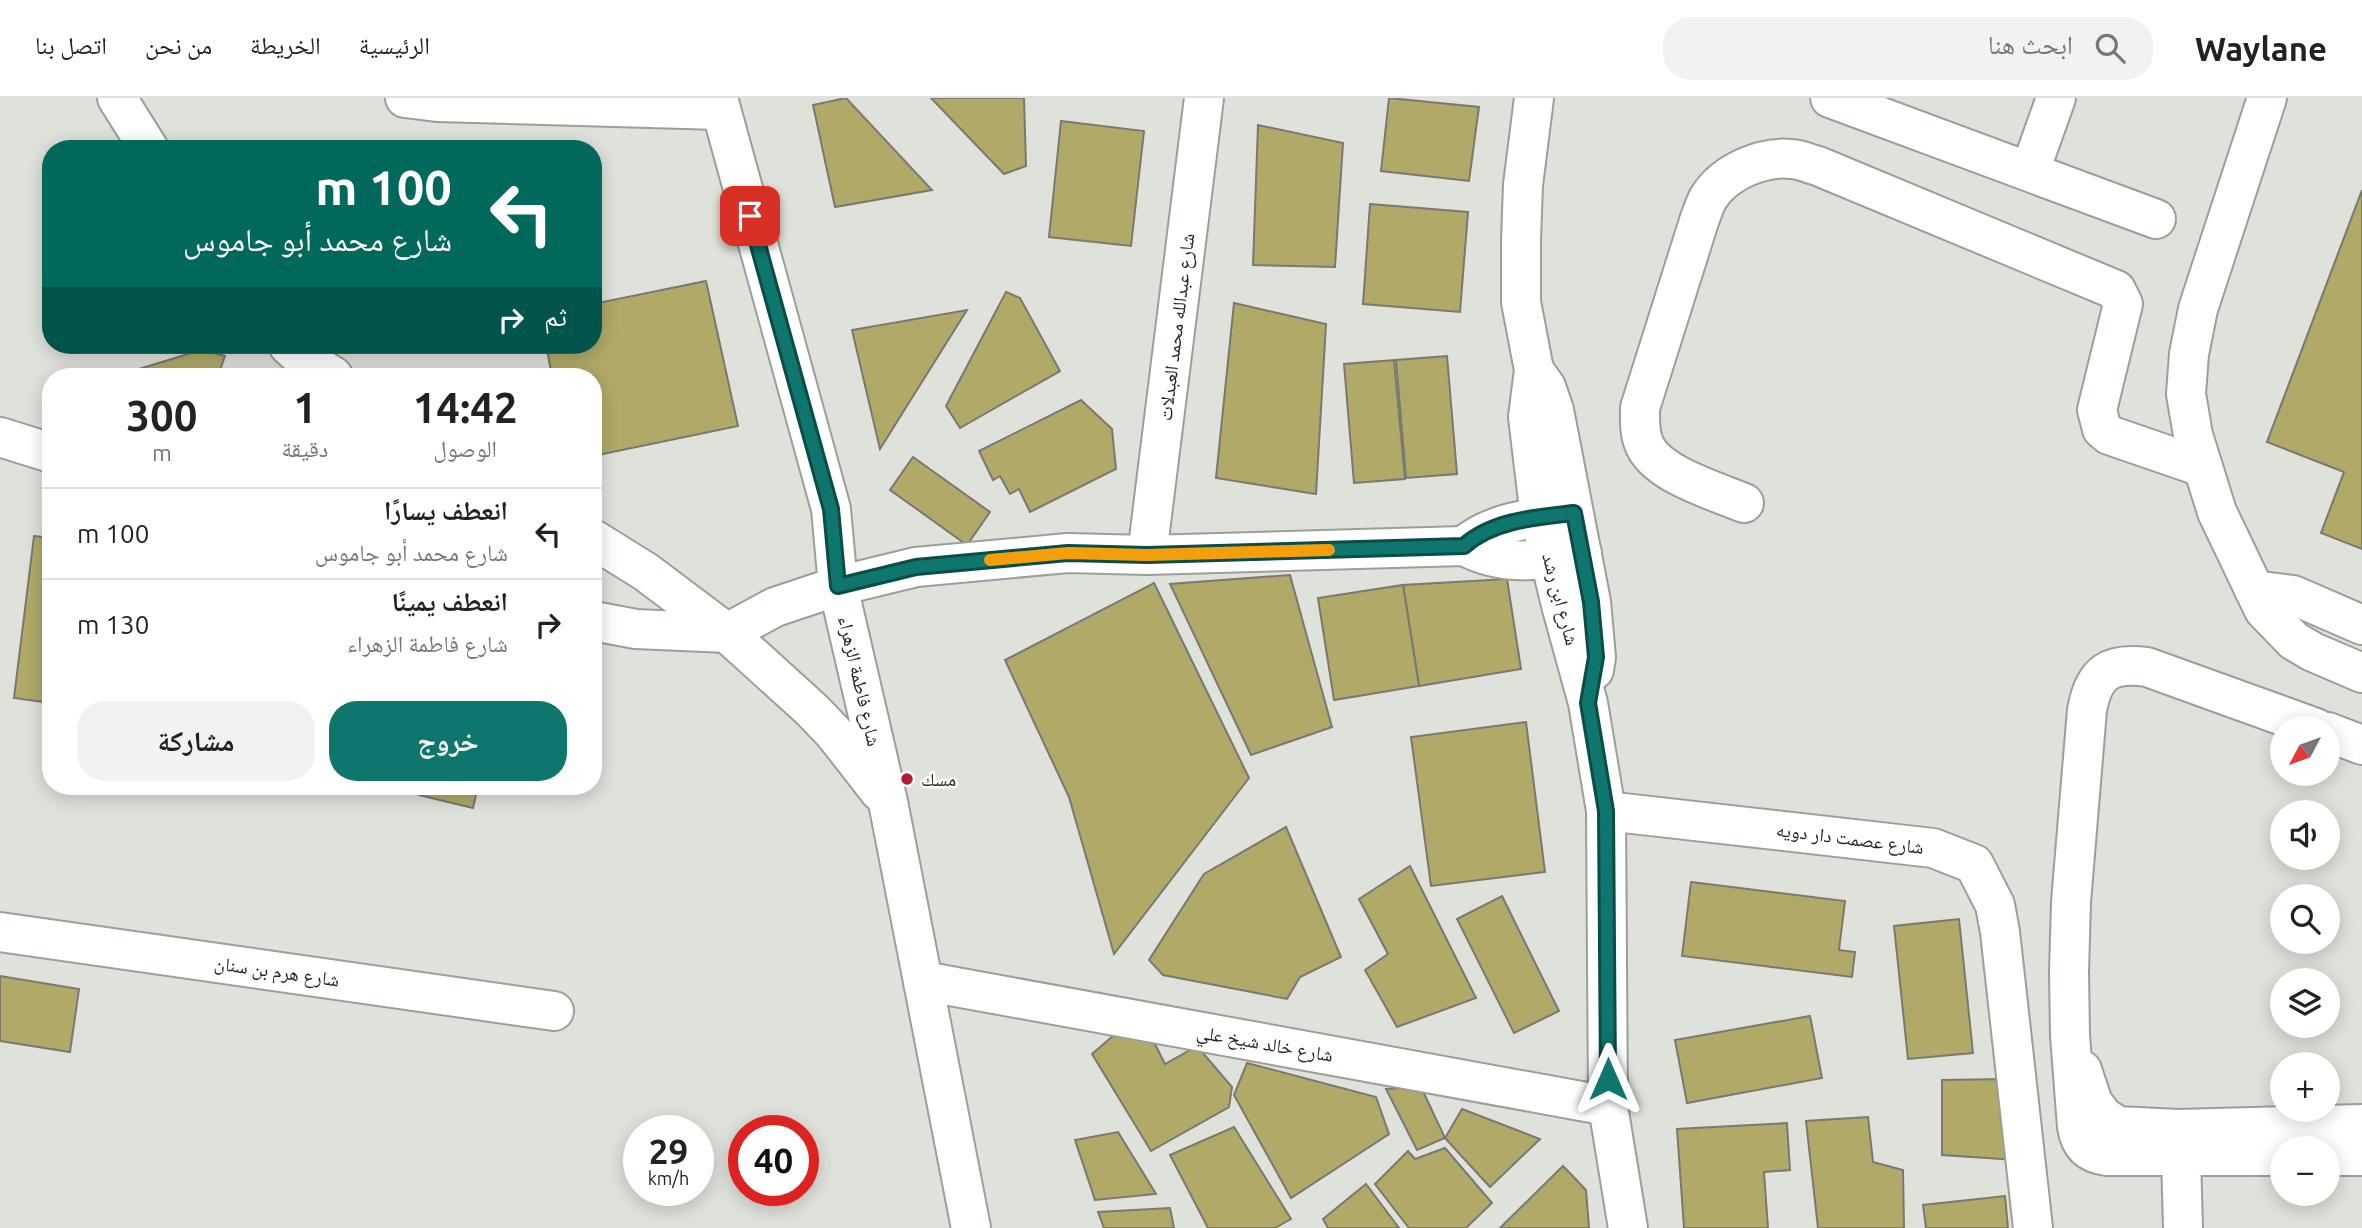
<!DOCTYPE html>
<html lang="ar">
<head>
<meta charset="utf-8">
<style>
  :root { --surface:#fff; --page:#f2f2f2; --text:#222; --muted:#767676; --line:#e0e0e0; --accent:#0f766e }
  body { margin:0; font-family:Ubuntu,"Noto Naskh Arabic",sans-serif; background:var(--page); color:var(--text); direction:rtl; height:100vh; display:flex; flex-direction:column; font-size:26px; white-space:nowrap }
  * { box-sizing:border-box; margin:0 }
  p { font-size:23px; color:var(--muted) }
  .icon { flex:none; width:38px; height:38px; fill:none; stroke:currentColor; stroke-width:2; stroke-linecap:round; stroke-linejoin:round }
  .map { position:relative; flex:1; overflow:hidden; direction:ltr }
  .panel { position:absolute; left:42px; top:270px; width:560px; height:427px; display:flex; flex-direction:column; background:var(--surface); border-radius:28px; box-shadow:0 4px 18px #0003; direction:rtl }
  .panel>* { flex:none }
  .banner { position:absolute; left:42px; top:42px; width:560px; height:214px; border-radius:28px; box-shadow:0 4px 18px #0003; direction:rtl; background:#00695c; color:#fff; overflow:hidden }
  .needle { width:46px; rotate:229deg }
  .controls { position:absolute; left:2270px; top:618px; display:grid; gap:14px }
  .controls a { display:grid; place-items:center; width:70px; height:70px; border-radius:50%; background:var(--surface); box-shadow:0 4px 18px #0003; font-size:35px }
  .speed { position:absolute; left:623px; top:1017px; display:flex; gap:14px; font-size:35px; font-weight:700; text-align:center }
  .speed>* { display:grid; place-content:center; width:91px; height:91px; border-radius:50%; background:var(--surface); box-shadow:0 4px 18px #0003; line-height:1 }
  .speed small { font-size:18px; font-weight:400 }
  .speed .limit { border:10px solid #d22; background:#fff; color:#111 }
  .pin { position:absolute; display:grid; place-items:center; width:60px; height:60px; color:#fff; margin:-30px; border-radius:14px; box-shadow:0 4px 10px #0006 }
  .me { position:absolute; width:77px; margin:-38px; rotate:0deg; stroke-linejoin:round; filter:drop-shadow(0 0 5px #0008) }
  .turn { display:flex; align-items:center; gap:24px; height:147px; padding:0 35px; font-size:32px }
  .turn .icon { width:91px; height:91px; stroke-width:2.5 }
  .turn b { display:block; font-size:49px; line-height:60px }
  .then { display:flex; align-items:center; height:66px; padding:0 35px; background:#0003; gap:14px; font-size:26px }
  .eta { display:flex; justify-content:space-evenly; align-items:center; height:119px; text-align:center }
  .eta b { font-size:42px; font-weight:700; line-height:49px }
  .button { display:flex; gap:14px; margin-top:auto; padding:14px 35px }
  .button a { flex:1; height:80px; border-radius:28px; background:var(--accent); color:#fff; font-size:28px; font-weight:700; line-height:80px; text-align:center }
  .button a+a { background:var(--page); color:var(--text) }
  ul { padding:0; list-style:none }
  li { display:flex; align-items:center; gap:21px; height:91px; padding:0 35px; border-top:2px solid var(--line) }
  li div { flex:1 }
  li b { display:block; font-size:26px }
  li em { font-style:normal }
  header { display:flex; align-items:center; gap:42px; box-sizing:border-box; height:98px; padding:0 35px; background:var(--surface); border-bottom:2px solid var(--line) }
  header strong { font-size:33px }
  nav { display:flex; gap:38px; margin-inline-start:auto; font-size:24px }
  .search { width:490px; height:63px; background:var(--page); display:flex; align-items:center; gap:18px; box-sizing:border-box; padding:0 24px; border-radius:28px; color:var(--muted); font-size:26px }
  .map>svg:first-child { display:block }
  .building { fill:#b1a968; stroke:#797971; stroke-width:2 }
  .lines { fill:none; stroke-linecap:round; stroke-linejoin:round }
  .minor-casing { stroke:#9c9f97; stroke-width:42 }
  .minor { stroke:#fff; stroke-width:38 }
  .route-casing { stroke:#0a4d48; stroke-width:18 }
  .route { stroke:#0f766e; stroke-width:12 }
  .slow { stroke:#f59e0b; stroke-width:12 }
  .poi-dot { fill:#b01d33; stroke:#fff; stroke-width:2.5 }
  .labels { text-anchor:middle; stroke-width:5; stroke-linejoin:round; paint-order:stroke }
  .street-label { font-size:19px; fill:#232521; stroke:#fff }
  .poi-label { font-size:19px; fill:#232521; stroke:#fff; text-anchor:start }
</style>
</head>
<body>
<header>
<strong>Waylane</strong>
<div class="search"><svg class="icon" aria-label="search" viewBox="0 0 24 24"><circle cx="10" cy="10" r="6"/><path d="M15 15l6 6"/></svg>ابحث هنا</div>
<nav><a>الرئيسية</a><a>الخريطة</a><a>من نحن</a><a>اتصل بنا</a></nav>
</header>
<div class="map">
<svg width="2362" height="1130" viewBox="0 0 2362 1130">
  <rect width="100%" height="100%" fill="#dfe2da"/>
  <g class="building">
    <polygon points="846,0 932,92 835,109 813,7"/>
    <polygon points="931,0 1024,0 1026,68 1004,76"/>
    <polygon points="1389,0 1479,9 1469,83 1381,73"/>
    <polygon points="1061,23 1144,33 1131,148 1049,139"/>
    <polygon points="1258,27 1343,45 1335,169 1253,167"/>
    <polygon points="2362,92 2362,451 2321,435 2344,374 2267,344"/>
    <polygon points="1370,106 1468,114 1460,214 1363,206"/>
    <polygon points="706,183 738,328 593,358 593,278 552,278 546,247 593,247 593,206"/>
    <polygon points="1006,194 1020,200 1060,273 960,330 946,308"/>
    <polygon points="1234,205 1326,226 1316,396 1216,380"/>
    <polygon points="967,212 880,351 852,232"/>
    <polygon points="201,252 225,258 218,278 116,278"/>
    <polygon points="1447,258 1457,376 1406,380 1396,262"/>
    <polygon points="1394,262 1405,381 1354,385 1344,266"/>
    <polygon points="1081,302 1112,331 1116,371 1030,414 1019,391 1010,396 1000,378 993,382 979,353"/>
    <polygon points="913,359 990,414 967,447 890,392"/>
    <polygon points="34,438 51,440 51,605 14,600"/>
    <polygon points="1290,477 1332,629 1251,657 1170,486"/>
    <polygon points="1507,481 1521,571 1419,588 1403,487"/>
    <polygon points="1154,485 1249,680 1114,856 1069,699 1005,562"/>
    <polygon points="1403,487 1419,588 1334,602 1318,500"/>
    <polygon points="1526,624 1545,774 1431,788 1411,639"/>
    <polygon points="422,688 478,688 473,710 419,697"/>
    <polygon points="1286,729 1341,859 1300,879 1287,901 1163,877 1149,862 1204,776"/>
    <polygon points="1410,768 1476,900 1397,929 1365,872 1388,856 1359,801"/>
    <polygon points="1691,784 1845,803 1839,852 1855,854 1852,879 1682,858"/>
    <polygon points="1502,798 1559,913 1514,935 1457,821"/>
    <polygon points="1959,821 1973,955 1908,961 1894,828"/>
    <polygon points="0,878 79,891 70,954 0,943"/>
    <polygon points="1810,918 1822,980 1687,1005 1675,942"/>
    <polygon points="1146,928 1165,966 1197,948 1232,989 1229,1009 1151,1053 1092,956 1120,932"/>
    <polygon points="1247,965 1376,999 1389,1036 1291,1100 1234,997"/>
    <polygon points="2007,981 2016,1062 1942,1057 1942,982"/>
    <polygon points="1421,989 1445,1040 1417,1052 1386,991"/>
    <polygon points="1462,1011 1540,1041 1490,1089 1445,1040"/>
    <polygon points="1868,1019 1873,1064 1903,1072 1904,1130 1818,1130 1806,1023"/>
    <polygon points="1787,1025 1790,1072 1764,1074 1768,1130 1684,1130 1677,1031"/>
    <polygon points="1234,1029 1291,1121 1275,1130 1208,1130 1170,1057"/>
    <polygon points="1118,1034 1156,1096 1095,1102 1075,1042"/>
    <polygon points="1445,1050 1492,1105 1466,1130 1409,1130 1375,1086 1408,1053 1415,1061"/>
    <polygon points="1563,1068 1586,1092 1589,1130 1500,1130"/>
    <polygon points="1366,1086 1399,1130 1328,1130 1323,1121"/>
    <polygon points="2005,1098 2008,1130 1926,1130 1923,1107"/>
    <polygon points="1170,1110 1174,1130 1104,1130 1098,1114"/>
  </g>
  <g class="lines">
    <g class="minor-casing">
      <g id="minor">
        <polyline points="117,0 149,51"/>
        <polyline points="405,0 437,4 720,12"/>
        <polyline points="718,0 831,411 838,488 888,704 971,1130"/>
        <polyline points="1534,0 1523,87 1521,142 1521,204 1534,272 1528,319 1540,419 1561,507 1588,605 1606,713 1608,1008 1628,1130"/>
        <polyline points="1830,0 2156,121"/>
        <polyline points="2267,0 2198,211 2189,256 2186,296 2193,337 2217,414 2264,512 2294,543 2313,554 2362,575"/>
        <polyline points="2030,73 2056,0"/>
        <polyline points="288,247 300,258 333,278"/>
        <polyline points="1534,272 1546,289 1554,312 1591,504 1596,559 1594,572"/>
        <polyline points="0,339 51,355"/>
        <path d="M1744,405C1715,393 1659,377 1645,348C1639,336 1640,323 1640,310L1700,120C1703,113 1705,105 1709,99C1725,74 1762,58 1791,61C1800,61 1809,66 1818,68L2116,192L2123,206L2097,312L2102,331L2109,337L2202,369"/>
        <polyline points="593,441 646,474 727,535 812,612 834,635 880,694"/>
        <path d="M1464,448C1490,425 1530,420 1564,416"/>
        <polyline points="1147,457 1204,0"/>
        <polyline points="2254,492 2293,497 2362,527"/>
        <path d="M593,523L636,531L727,535L775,509L838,488L916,469L1068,455L1147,457L1464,448C1504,469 1539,463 1582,455"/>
        <polyline points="2328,634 2362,647"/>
        <polyline points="1606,713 1933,750 1974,766 1995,807 2000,834 2033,1130"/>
        <polyline points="0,834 554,913"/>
        <polyline points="923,883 1608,1008"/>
        <polyline points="2082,972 2093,1005 2104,1019 2118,1028 2178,1031 2362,1026"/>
        <polyline points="2181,1058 2183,1130"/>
        <path d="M2282,1058H2107C2089,1056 2080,1047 2077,1029L2070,937L2069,874L2071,804L2087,612C2094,574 2110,564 2147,569L2316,630"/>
        <polyline points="2328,1058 2362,1058"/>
      </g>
    </g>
    <use href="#minor" class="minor"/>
  </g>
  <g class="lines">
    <g class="route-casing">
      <path id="route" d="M750,118L831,411L838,488L916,469L1068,455L1147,457L1464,448C1493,422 1538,419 1574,415L1591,504L1596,559L1588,605L1606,713L1608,981"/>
    </g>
    <use href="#route" class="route"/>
    <polyline class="slow" points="990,462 1068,455 1147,457 1329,452"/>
  </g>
  <circle class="poi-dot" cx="907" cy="681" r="7"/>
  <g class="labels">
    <g class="street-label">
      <text transform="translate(1176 229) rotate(-83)" y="7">شارع عبدالله محمد العبدلات</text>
      <text transform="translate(1561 501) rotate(75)" y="7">شارع ابن رشد</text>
      <text transform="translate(860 583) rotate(77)" y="7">شارع فاطمة الزهراء</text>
      <text transform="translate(1850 740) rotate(7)" y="7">شارع عصمت دار دويه</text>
      <text transform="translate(277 873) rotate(8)" y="7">شارع هرم بن سنان</text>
      <text transform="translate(1265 945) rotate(10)" y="7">شارع خالد شيخ علي</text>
    </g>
    <g class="poi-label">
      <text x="921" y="688">مسك</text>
    </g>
  </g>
</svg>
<div class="controls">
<a><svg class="needle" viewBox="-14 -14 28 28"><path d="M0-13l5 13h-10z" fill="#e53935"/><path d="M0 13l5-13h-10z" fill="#767676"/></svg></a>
<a><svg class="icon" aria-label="sound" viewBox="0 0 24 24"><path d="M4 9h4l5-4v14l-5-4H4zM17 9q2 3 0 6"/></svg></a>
<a><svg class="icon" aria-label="search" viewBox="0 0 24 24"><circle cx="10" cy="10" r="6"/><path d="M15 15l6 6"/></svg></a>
<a><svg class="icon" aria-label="layers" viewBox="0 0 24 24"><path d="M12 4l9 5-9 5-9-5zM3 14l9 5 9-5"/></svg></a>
<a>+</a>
<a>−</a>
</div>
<div class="speed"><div>29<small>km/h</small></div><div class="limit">40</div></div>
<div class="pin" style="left:750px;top:118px;background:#d93025"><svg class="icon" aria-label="arrive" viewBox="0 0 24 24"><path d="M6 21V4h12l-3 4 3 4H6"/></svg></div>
<svg class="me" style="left:1608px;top:981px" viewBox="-20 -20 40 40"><path d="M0-17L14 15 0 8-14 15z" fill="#0f766e" stroke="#fff" stroke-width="4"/></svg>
<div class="banner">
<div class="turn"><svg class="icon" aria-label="left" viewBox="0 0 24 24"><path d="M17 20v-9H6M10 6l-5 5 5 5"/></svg><div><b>100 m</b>شارع محمد أبو جاموس</div></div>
<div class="then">ثم<svg class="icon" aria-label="right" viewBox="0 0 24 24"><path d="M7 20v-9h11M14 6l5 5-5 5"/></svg></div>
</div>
<section class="panel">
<div class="eta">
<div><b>14:42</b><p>الوصول</p></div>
<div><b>1</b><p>دقيقة</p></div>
<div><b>300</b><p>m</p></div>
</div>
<ul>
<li><svg class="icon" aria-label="left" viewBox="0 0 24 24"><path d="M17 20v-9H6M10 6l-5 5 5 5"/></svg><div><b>انعطف يسارًا</b><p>شارع محمد أبو جاموس</p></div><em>100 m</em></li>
<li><svg class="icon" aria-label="right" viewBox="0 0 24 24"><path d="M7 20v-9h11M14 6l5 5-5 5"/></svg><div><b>انعطف يمينًا</b><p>شارع فاطمة الزهراء</p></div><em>130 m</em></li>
</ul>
<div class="button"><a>خروج</a><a>مشاركة</a></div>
</section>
</div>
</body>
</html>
